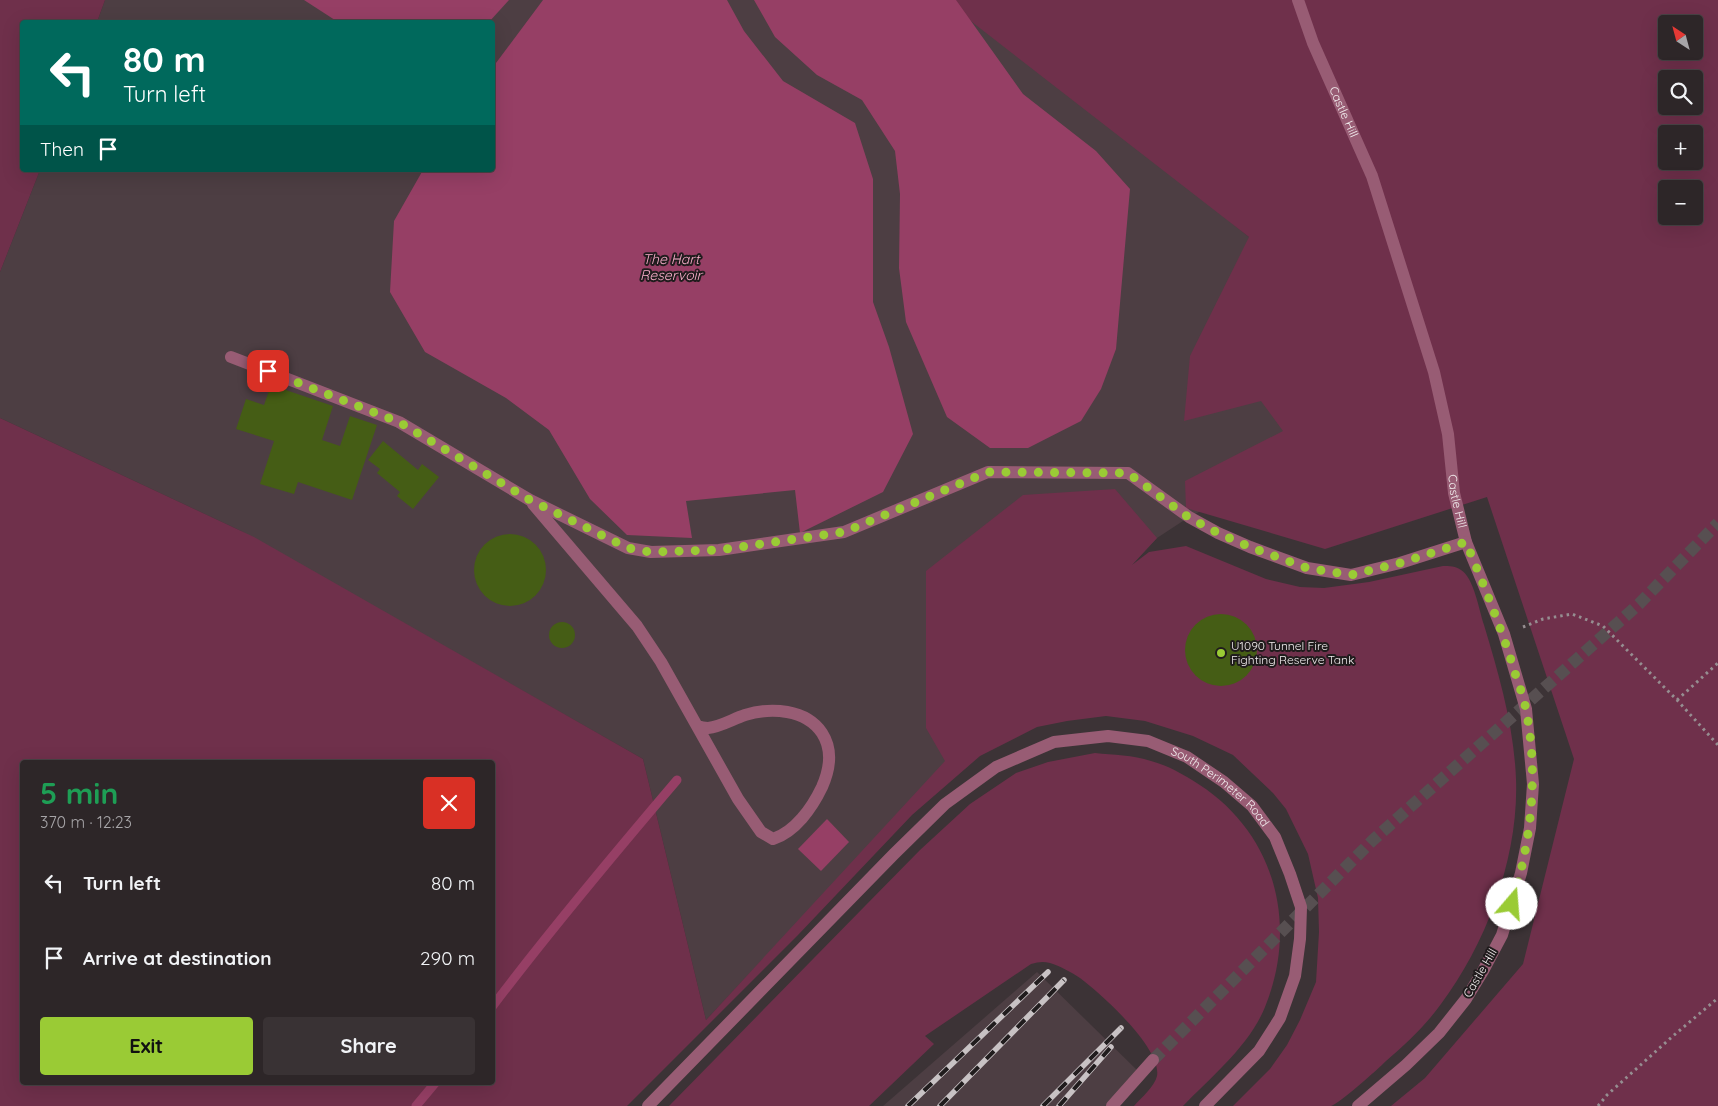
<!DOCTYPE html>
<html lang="en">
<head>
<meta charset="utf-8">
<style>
  :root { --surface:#2d2628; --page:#393234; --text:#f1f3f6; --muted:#a7a5a8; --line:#484345; --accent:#9acb35 }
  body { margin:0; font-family:Quicksand,sans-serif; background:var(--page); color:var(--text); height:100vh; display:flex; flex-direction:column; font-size:19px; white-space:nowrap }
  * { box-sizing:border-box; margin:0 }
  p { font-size:16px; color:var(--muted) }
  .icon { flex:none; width:28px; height:28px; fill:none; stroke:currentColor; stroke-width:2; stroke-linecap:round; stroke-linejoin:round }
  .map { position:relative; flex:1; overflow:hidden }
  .details { position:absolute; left:20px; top:760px; width:475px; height:325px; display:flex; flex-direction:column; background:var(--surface); border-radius:5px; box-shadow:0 5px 20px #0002,0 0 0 1px var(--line) }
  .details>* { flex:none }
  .hud { position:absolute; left:20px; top:20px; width:475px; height:152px; border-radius:5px; box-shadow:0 5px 20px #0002,0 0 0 1px var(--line); background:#00695c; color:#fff; overflow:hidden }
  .needle { width:32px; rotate:324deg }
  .fabs { position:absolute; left:1658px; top:15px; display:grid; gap:10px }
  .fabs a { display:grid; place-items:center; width:45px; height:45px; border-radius:5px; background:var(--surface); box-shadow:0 5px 20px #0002,0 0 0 1px var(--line); font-size:25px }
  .pin { position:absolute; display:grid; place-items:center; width:42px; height:42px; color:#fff; margin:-21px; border-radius:10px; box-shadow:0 2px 8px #0006 }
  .me { position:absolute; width:55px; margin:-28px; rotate:18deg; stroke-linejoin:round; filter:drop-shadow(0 0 4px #0008) }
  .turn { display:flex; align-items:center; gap:18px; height:105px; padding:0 20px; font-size:22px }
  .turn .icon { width:65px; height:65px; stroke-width:2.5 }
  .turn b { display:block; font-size:35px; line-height:42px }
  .then { display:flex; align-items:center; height:48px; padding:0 20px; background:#0003; gap:10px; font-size:19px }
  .round { display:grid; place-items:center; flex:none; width:52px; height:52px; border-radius:5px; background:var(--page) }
  .overview { display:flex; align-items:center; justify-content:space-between; height:85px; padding:0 20px }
  h1 { font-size:30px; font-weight:700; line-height:38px; color:#1e9e55 }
  .cta { display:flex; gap:10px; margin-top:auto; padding:10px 20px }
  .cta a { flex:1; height:58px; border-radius:5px; background:var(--accent); color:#111; font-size:20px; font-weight:700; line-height:58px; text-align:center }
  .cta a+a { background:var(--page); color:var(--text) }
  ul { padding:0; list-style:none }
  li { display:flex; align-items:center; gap:15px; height:75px; padding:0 20px }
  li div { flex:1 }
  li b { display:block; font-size:19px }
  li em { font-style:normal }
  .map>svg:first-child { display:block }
  .built { fill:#4d3e43 }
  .green { fill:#6f304b; fill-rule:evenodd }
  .water { fill:#963f65 }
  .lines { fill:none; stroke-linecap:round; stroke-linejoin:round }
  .stream { stroke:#963f65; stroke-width:9 }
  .building { fill:#455d15 }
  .minor-tunnel { stroke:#574f51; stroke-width:12; stroke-dasharray:12 6; stroke-linecap:butt }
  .path { stroke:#968e91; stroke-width:3; stroke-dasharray:2.5 4; stroke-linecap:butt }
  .minor { stroke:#985c74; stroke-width:12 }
  .rail-casing { stroke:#c8c2c4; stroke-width:5.5 }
  .rail { stroke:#201c1d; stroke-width:4; stroke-dasharray:11; stroke-linecap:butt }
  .route { stroke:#9acb35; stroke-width:9; stroke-dasharray:0 16.2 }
  .poi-dot { fill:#9acb35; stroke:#201c1d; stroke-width:2 }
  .labels { text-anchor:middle; stroke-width:4; stroke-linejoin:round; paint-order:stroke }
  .street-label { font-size:12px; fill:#f1eced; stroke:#201c1d }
  .poi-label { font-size:12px; fill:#f1eced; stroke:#201c1d; text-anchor:start }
  .water-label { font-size:14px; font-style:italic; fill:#faafcb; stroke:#201c1d }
</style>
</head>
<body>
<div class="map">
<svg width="1718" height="1106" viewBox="0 0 1718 1106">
  <rect width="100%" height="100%" fill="#3c3336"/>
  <g class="built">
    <polygon points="105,0 956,0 1249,237 1314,454 1189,517 1157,538 706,1020 643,759 241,531 0,418 0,272 40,170 492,170 492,22 97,22"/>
    <polygon points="1037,972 1141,1074 1118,1106 883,1106"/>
  </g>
  <g class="green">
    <polygon points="0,0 105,0 97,22 22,22 22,170 40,170 0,272"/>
    <path d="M952,0H1718V1106H1391L1425,1078L1523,964L1574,759L1487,497L1325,549L1186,508L1185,481L1283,431L1261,401L1184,421L1190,356L1249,237L963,15ZM1666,24H1694V51H1666ZM1666,79H1694V106H1666ZM1666,134H1694V161H1666ZM1666,189H1694V216H1666Z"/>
    <path d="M0,418L254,537L643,759L706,1020L945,761L926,728V571L1023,495L1115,489L1157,538L1132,565L1149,552L1186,546L1266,579L1300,587L1324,588L1369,582L1443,566C1449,566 1456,566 1461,570C1474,578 1479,610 1484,625C1499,675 1514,726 1516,779C1519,856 1487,943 1441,1004C1426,1025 1406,1044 1386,1061C1378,1069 1339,1104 1331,1106C1323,1106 1312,1106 1304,1106C1281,1106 1257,1106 1233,1106L1270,1069L1287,1045L1300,1020L1316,982L1319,932L1318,898L1308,854L1286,809L1273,793L1233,755L1193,736L1145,721L1106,716L1067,721L1037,727L980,756L912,815L798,935L627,1106H0ZM22,762H492V1082H22Z"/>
    <path d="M1095,753C1113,755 1133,755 1151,761C1166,765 1179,772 1192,780C1273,828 1300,921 1265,1007C1250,1045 1211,1077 1183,1106H1134C1141,1098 1155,1086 1157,1076C1162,1048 1100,993 1080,978C1071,972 1060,966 1050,963C1043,961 1038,962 1031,964L925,1036L934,1044L869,1106H669L864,907L920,850L970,804L1016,773L1048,762Z"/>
  </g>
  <g class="water">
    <polygon points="304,0 509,0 489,22 338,22"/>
    <polygon points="543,0 727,0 744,31 783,81 855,123 873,179 873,302 889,347 913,434 883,492 800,533 795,490 686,501 692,538 627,535 590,499 549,430 506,398 425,352 390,292 394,221 423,170 492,170 493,67"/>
    <polygon points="754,0 956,0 1023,94 1096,151 1130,189 1116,349 1101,389 1081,421 1028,448 990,448 947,417 906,322 899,268 900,194 895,151 862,100 817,75 775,37"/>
    <polygon points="827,819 849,842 821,871 798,849"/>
  </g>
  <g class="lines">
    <g class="stream">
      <path d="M492,1007C551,929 614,854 677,780"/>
      <polyline points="416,1106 436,1082"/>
    </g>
  </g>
  <g class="building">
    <polygon points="271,385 333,406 322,440 340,446 350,416 377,425 352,500 298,482 294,494 260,484 274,441 236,429 246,399 264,405"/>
    <polygon points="383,441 418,470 422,464 439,477 413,509 397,496 400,492 377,473 380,469 368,460"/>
    <circle cx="510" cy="570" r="36"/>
    <circle cx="1221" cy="650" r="36"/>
    <circle cx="562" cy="635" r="13"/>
  </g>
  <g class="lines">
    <polyline class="minor-tunnel" points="1153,1060 1373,840 1639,604 1718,523"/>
    <g class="path">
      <polyline points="1523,627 1543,619 1572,614 1603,626 1677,700 1718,745"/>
      <polyline points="1677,700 1718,663"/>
      <polyline points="1598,1106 1607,1095 1673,1036 1718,998"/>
    </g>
    <g class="minor">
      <path id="s1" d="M1298,0L1313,43L1372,176L1434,372L1448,434L1454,493L1466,542L1504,634L1526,709L1533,784L1530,828L1521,873L1502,935L1483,971L1466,999L1439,1033L1406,1065L1358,1106"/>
      <polyline points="231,357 399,422 530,500 628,548 651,552 719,550 844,532 988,472 1128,473 1189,517 1218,533 1250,547 1307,568 1351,575 1400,563 1466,542"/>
      <path d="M533,504L637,626L661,662L738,799L761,832L773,839C795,832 812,808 822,787C830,769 833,750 822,733C806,709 771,707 745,715C733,719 720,727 708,728C705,728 700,727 697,726"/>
      <path id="s2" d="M648,1106L894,854L945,804L996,767L1054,742L1108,736L1148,741L1187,757L1224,782L1252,806L1275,837L1290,874L1301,907L1300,939L1295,976L1280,1018L1259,1051L1205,1106"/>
      <polyline points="1112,1106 1153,1060"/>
    </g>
    <g class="rail-casing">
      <g id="rail">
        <polyline points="908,1106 1048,972"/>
        <polyline points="940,1106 1064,980"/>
        <polyline points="1043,1106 1121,1028"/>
        <polyline points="1059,1106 1111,1047"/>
      </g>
    </g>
    <use href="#rail" class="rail"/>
  </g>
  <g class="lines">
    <path class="route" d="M268,371L399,422L530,500L628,548L650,552L719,550L844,532L988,472L1128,473L1188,517L1218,533L1250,547L1307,568L1351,575L1400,563L1466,542C1484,586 1502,629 1515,673C1519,685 1524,698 1526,710C1539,775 1531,841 1512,904"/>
  </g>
  <circle class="poi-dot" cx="1221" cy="653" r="5"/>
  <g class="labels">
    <g class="street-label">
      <text dy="4" stroke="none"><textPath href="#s1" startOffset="121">Castle Hill</textPath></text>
      <text dy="4" stroke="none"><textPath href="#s1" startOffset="528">Castle Hill</textPath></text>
      <text dy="4" stroke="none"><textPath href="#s2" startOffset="731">South Perimeter Road</textPath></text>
      <text transform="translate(1480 973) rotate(-60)" y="4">Castle Hill</text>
    </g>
    <g class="poi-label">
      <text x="1231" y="650">U1090 Tunnel Fire<tspan x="1231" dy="14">Fighting Reserve Tank</tspan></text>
    </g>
    <g class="water-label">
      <text x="671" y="264">The Hart<tspan x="671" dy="16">Reservoir</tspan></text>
    </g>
  </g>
</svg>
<div class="fabs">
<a><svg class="needle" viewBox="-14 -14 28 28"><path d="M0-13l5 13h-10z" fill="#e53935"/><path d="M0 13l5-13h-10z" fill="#a7a5a8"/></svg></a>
<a><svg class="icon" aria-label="search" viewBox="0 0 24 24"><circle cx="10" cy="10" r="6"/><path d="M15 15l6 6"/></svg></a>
<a>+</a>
<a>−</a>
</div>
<div class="pin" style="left:268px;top:371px;background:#d93025"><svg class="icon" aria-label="arrive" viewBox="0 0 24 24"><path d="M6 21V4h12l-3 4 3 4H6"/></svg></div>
<svg class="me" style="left:1512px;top:904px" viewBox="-20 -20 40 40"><circle r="19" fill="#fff"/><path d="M0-13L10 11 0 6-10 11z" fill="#9acb35"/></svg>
<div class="hud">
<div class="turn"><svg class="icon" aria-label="left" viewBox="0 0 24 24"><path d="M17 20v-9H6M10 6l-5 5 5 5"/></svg><div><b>80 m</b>Turn left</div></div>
<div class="then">Then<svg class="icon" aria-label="arrive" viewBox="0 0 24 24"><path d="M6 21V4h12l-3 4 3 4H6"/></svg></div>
</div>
<section class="details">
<div class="overview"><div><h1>5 min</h1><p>370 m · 12:23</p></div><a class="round" style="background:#d93025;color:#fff"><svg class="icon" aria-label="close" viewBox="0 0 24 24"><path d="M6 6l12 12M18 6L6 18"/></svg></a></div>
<ul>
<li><svg class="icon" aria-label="left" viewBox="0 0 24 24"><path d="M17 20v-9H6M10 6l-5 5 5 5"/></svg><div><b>Turn left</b></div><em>80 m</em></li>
<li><svg class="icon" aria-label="arrive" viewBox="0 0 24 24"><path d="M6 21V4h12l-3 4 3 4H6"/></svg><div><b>Arrive at destination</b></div><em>290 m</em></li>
</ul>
<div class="cta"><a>Exit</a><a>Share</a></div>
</section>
</div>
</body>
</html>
